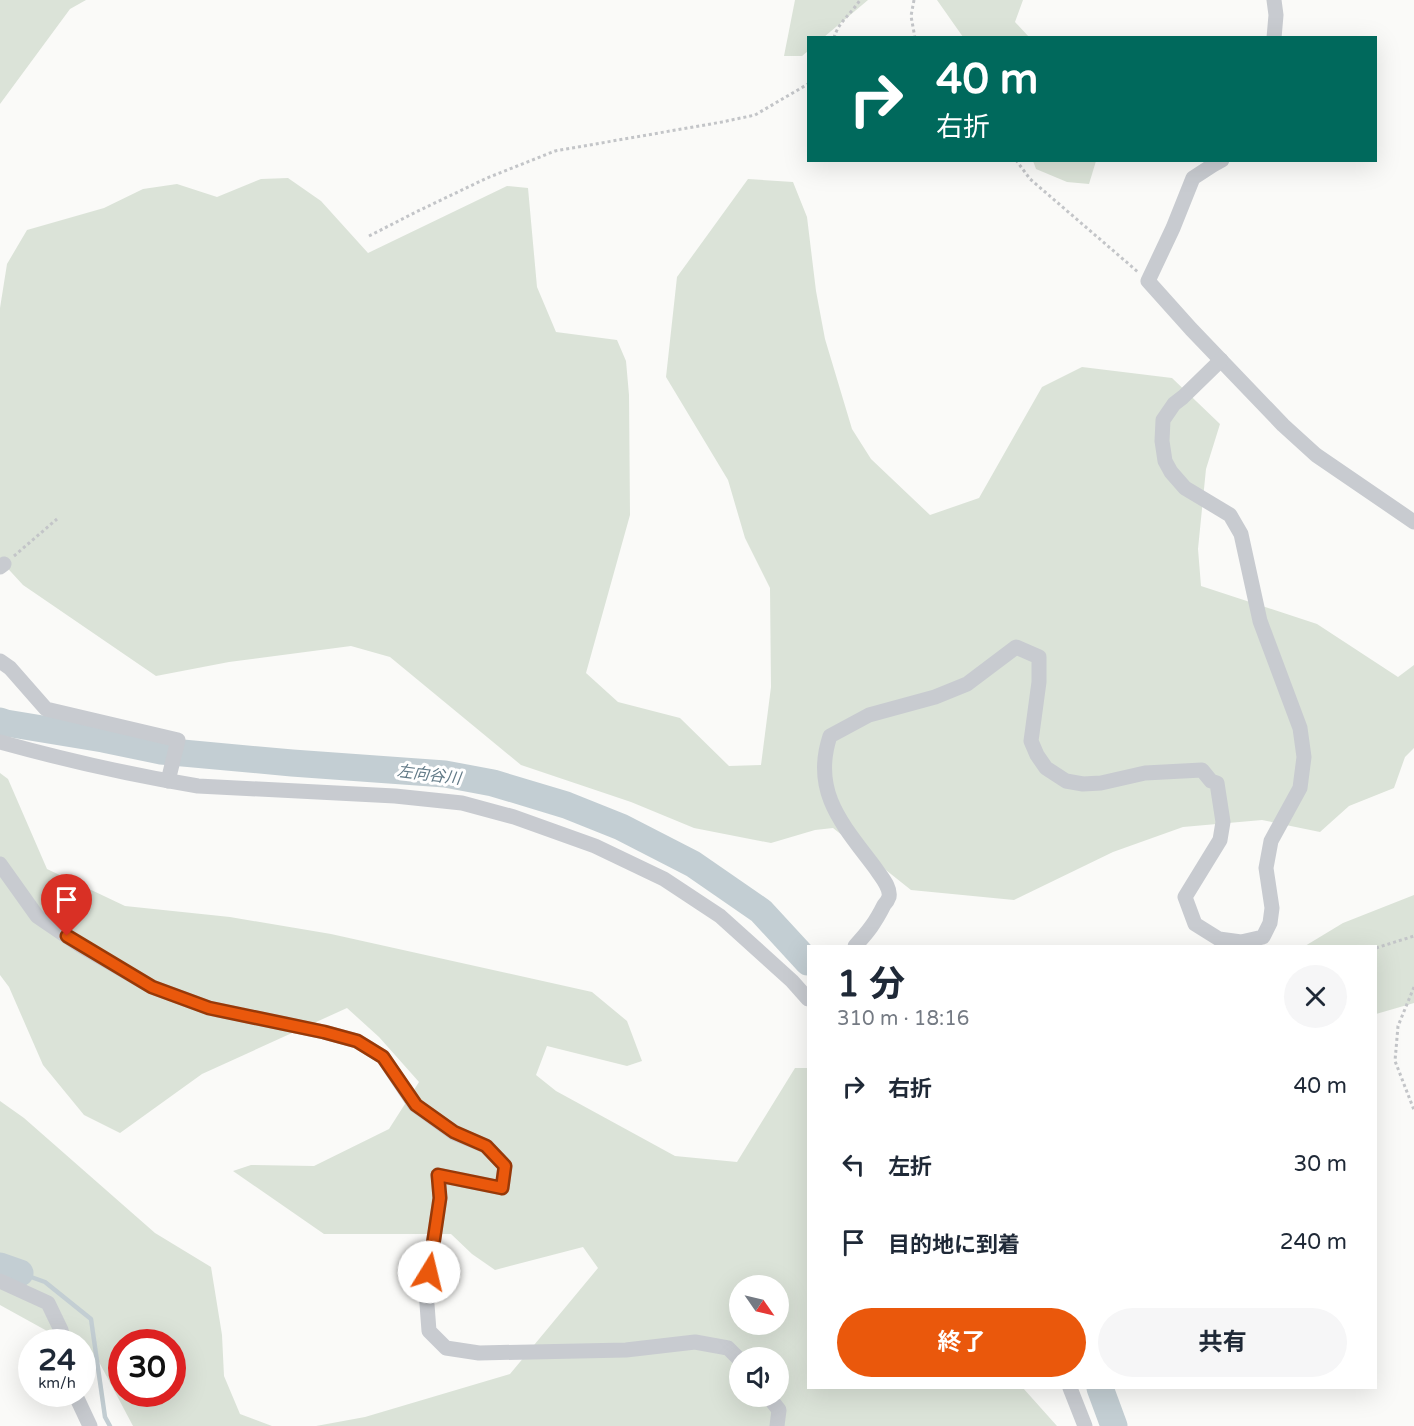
<!DOCTYPE html>
<html lang="ja">
<head>
<meta charset="utf-8">
<style>
  :root { --surface:#fff; --page:#f6f6f7; --text:#1f2937; --muted:#747a83; --accent:#ea580c }
  body { margin:0; font-family:"Varela Round","Noto Sans JP",sans-serif; background:var(--page); color:var(--text); height:100vh; display:flex; flex-direction:column; font-size:22px; white-space:nowrap }
  * { box-sizing:border-box; margin:0 }
  p { font-size:20px; color:var(--muted) }
  .icon { flex:none; width:33px; height:33px; fill:none; stroke:currentColor; stroke-width:2; stroke-linecap:round; stroke-linejoin:round }
  .map { position:relative; flex:1; overflow:hidden }
  .drawer { position:absolute; left:807px; top:945px; width:570px; height:444px; display:flex; flex-direction:column; background:var(--surface); border-radius:0px; box-shadow:0 6px 24px #0002 }
  .drawer>* { flex:none }
  .guide { position:absolute; left:807px; top:36px; width:570px; height:126px; border-radius:0px; box-shadow:0 6px 24px #0002; background:#00695c; color:#fff; overflow:hidden }
  .needle { width:39px; rotate:124deg }
  .controls { position:absolute; left:729px; top:1275px; display:grid; gap:12px }
  .controls a { display:grid; place-items:center; width:60px; height:60px; border-radius:50%; background:var(--surface); box-shadow:0 6px 24px #0002; font-size:30px }
  .speed { position:absolute; left:18px; top:1329px; display:flex; gap:12px; font-size:30px; font-weight:700; text-align:center }
  .speed>* { display:grid; place-content:center; width:78px; height:78px; border-radius:50%; background:var(--surface); box-shadow:0 6px 24px #0002; line-height:1 }
  .speed small { font-size:15px; font-weight:400 }
  .speed .limit { border:9px solid #d22; background:#fff; color:#111 }
  .pin { position:absolute; display:grid; place-items:center; width:51px; height:51px; color:#fff; margin:-62px -26px; border-radius:50% 50% 50% 0; rotate:-45deg; box-shadow:0 0 6px #0007 }
  .pin .icon { rotate:45deg }
  .me { position:absolute; width:66px; margin:-33px; rotate:9deg; stroke-linejoin:round; filter:drop-shadow(0 0 4px #0008) }
  .turn { display:flex; align-items:center; gap:21px; height:126px; padding:0 30px; font-size:27px }
  .turn .icon { width:78px; height:78px; stroke-width:2.5 }
  .turn b { display:block; font-size:42px; line-height:51px }
  .round { display:grid; place-items:center; flex:none; width:63px; height:63px; border-radius:32px; background:var(--page) }
  .summary { display:flex; align-items:center; justify-content:space-between; height:102px; padding:0 30px }
  h1 { font-size:36px; font-weight:700; line-height:45px }
  .action { display:flex; gap:12px; margin-top:auto; padding:12px 30px }
  .action a { flex:1; height:69px; border-radius:36px; background:var(--accent); color:#fff; font-size:24px; font-weight:700; line-height:69px; text-align:center }
  .action a+a { background:var(--page); color:var(--text) }
  ul { padding:0; list-style:none }
  li { display:flex; align-items:center; gap:18px; height:78px; padding:0 30px }
  li div { flex:1 }
  li b { display:block; font-size:22px }
  li em { font-style:normal }
  .map>svg:first-child { display:block }
  .green { fill:#dbe3d8; fill-rule:evenodd }
  .lines { fill:none; stroke-linecap:round; stroke-linejoin:round }
  .stream { stroke:#c3ced3; stroke-width:4.5 }
  .river { stroke:#c3ced3; stroke-width:27 }
  .path { stroke:#c3c5c8; stroke-width:3; stroke-dasharray:3 3; stroke-linecap:butt }
  .minor { stroke:#c8cbd0; stroke-width:15 }
  .route-casing { stroke:#983908; stroke-width:15 }
  .route { stroke:#ea580c; stroke-width:10 }
  .labels { text-anchor:middle; stroke-width:6; stroke-linejoin:round; paint-order:stroke }
  .water-label { font-size:16px; font-style:italic; fill:#627a87; stroke:#fff }
</style>
</head>
<body>
<div class="map">
<svg width="1414" height="1426" viewBox="0 0 1414 1426">
  <rect width="100%" height="100%" fill="#fafaf8"/>
  <g class="green">
    <polygon points="0,0 86,0 70,9 0,104"/>
    <polygon points="795,0 868,0 824,37 808,38 808,51 802,56 784,56"/>
    <polygon points="937,0 1023,0 1015,22 1029,37 963,37"/>
    <polygon points="1033,161 1033,160 1096,161 1089,184 1067,182 1036,169"/>
    <polygon points="288,178 321,201 368,253 507,186 528,188 537,287 556,332 617,340 626,361 629,395 630,515 586,673 618,702 680,718 729,766 761,765 771,687 770,588 745,538 728,480 666,377 677,277 748,179 793,182 807,217 816,291 825,339 852,429 871,459 930,515 979,498 1042,387 1082,367 1172,378 1220,424 1206,469 1198,549 1201,586 1317,624 1398,677 1414,665 1414,748 1405,757 1394,788 1349,806 1320,832 1262,820 1183,827 1113,852 1014,900 911,890 833,828 815,830 771,843 694,828 631,802 521,765 390,657 351,646 229,662 156,676 23,585 0,560 0,308 7,264 27,230 104,208 143,189 177,184 217,197 261,179"/>
    <path d="M0,773L8,779L47,869L125,906L230,917L331,934L592,992L627,1021L642,1061L627,1066L547,1046L536,1075L556,1091L675,1156L737,1162L795,1068H808V1388H1023L1057,1426H316L365,1417L510,1374L598,1268L583,1247L495,1270L472,1254L451,1234H324L233,1171L251,1165L314,1166L389,1129L419,1082L379,1037L347,1008L202,1074L120,1133L84,1115L43,1065L9,987L0,975ZM740,1286H778V1324H740ZM740,1358H778V1396H740Z"/>
    <polygon points="1414,895 1414,1003 1376,1014 1376,946 1305,946 1343,923"/>
    <path d="M0,1101L24,1118L155,1233L211,1267L222,1335L224,1376L240,1414L272,1426H133L98,1360L83,1351L82,1342H67L0,1305ZM122,1342H172V1394H122Z"/>
  </g>
  <g class="lines">
    <polyline class="stream" points="20,1273 45,1282 91,1319 105,1417 110,1426"/>
    <g class="river">
      <polyline points="0,721 6,723 103,739 161,751 292,763 445,774 493,783 566,805 621,827 693,864 761,911 808,962"/>
      <polyline points="0,1266 20,1273"/>
      <polyline points="1100,1388 1114,1426"/>
    </g>
    <g class="path">
      <polyline points="914,0 911,16 915,38"/>
      <path d="M834,38C838,22 852,13 860,0"/>
      <polyline points="1016,160 1030,179 1138,272"/>
      <polyline points="369,236 416,212 487,178 555,151 722,122 755,115 808,84"/>
      <polyline points="14,556 57,519"/>
      <polyline points="1376,948 1414,936"/>
      <polyline points="1414,987 1398,1026 1395,1061 1414,1110"/>
    </g>
    <g class="minor">
      <polyline points="1274,38 1276,15 1274,0"/>
      <polyline points="1222,160 1213,165 1193,178 1173,228 1148,281 1191,329 1283,425 1316,455 1414,522"/>
      <polyline points="0,567 4,564"/>
      <polyline points="0,661 10,668 46,709 178,740 168,781"/>
      <path d="M0,742C65,760 131,775 198,786L395,796L462,803L514,817L595,846L664,879L720,916L792,981L808,999"/>
      <polyline points="0,864 37,916 81,946 152,987 209,1008 324,1032 357,1041 383,1057 415,1105 454,1133 486,1146 505,1166 502,1188 438,1175 440,1198 426,1291 429,1331 446,1348 479,1353 626,1350 695,1342 728,1348 740,1360"/>
      <path d="M855,946C868,932 875,923 884,905C886,903 888,900 889,897C891,887 881,877 876,869C844,826 811,793 830,736L869,715L935,697L967,684L1016,647L1039,657V682L1031,741L1037,755L1046,768L1066,781L1083,784L1101,783L1145,773L1202,770L1211,781L1217,783L1223,822L1220,840L1185,897L1195,924L1219,939L1241,942L1263,937L1270,923L1272,908L1266,868L1271,841L1300,788L1304,757L1300,728L1260,621L1241,534L1230,515L1185,488L1171,472L1165,461L1162,441L1163,420L1174,404L1183,397L1221,360"/>
      <polyline points="0,1281 48,1303 61,1330 64,1342"/>
      <polyline points="1070,1388 1085,1426"/>
      <polyline points="75,1394 90,1426"/>
      <polyline points="768,1396 779,1410 777,1426"/>
    </g>
  </g>
  <g class="lines">
    <g class="route-casing">
      <polyline id="route" points="67,936 152,987 209,1008 324,1032 357,1041 383,1057 416,1105 454,1132 486,1146 505,1166 502,1188 438,1175 440,1198 429,1272"/>
    </g>
    <use href="#route" class="route"/>
  </g>
  <g class="labels">
    <g class="water-label">
      <text transform="translate(429 774) rotate(7)" y="6">左向谷川</text>
    </g>
  </g>
</svg>
<div class="controls">
<a><svg class="needle" viewBox="-14 -14 28 28"><path d="M0-13l5 13h-10z" fill="#e53935"/><path d="M0 13l5-13h-10z" fill="#747a83"/></svg></a>
<a><svg class="icon" aria-label="sound" viewBox="0 0 24 24"><path d="M4 9h4l5-4v14l-5-4H4zM17 9q2 3 0 6"/></svg></a>
</div>
<div class="speed"><div>24<small>km/h</small></div><div class="limit">30</div></div>
<div class="pin" style="left:67px;top:936px;background:#d93025"><svg class="icon" aria-label="arrive" viewBox="0 0 24 24"><path d="M6 21V4h12l-3 4 3 4H6"/></svg></div>
<svg class="me" style="left:429px;top:1272px" viewBox="-20 -20 40 40"><circle r="19" fill="#fff"/><path d="M0-13L10 11 0 6-10 11z" fill="#ea580c"/></svg>
<div class="guide">
<div class="turn"><svg class="icon" aria-label="right" viewBox="0 0 24 24"><path d="M7 20v-9h11M14 6l5 5-5 5"/></svg><div><b>40 m</b>右折</div></div>
</div>
<section class="drawer">
<div class="summary"><div><h1>1 分</h1><p>310 m · 18:16</p></div><a class="round"><svg class="icon" aria-label="close" viewBox="0 0 24 24"><path d="M6 6l12 12M18 6L6 18"/></svg></a></div>
<ul>
<li><svg class="icon" aria-label="right" viewBox="0 0 24 24"><path d="M7 20v-9h11M14 6l5 5-5 5"/></svg><div><b>右折</b></div><em>40 m</em></li>
<li><svg class="icon" aria-label="left" viewBox="0 0 24 24"><path d="M17 20v-9H6M10 6l-5 5 5 5"/></svg><div><b>左折</b></div><em>30 m</em></li>
<li><svg class="icon" aria-label="arrive" viewBox="0 0 24 24"><path d="M6 21V4h12l-3 4 3 4H6"/></svg><div><b>目的地に到着</b></div><em>240 m</em></li>
</ul>
<div class="action"><a>終了</a><a>共有</a></div>
</section>
</div>
</body>
</html>
